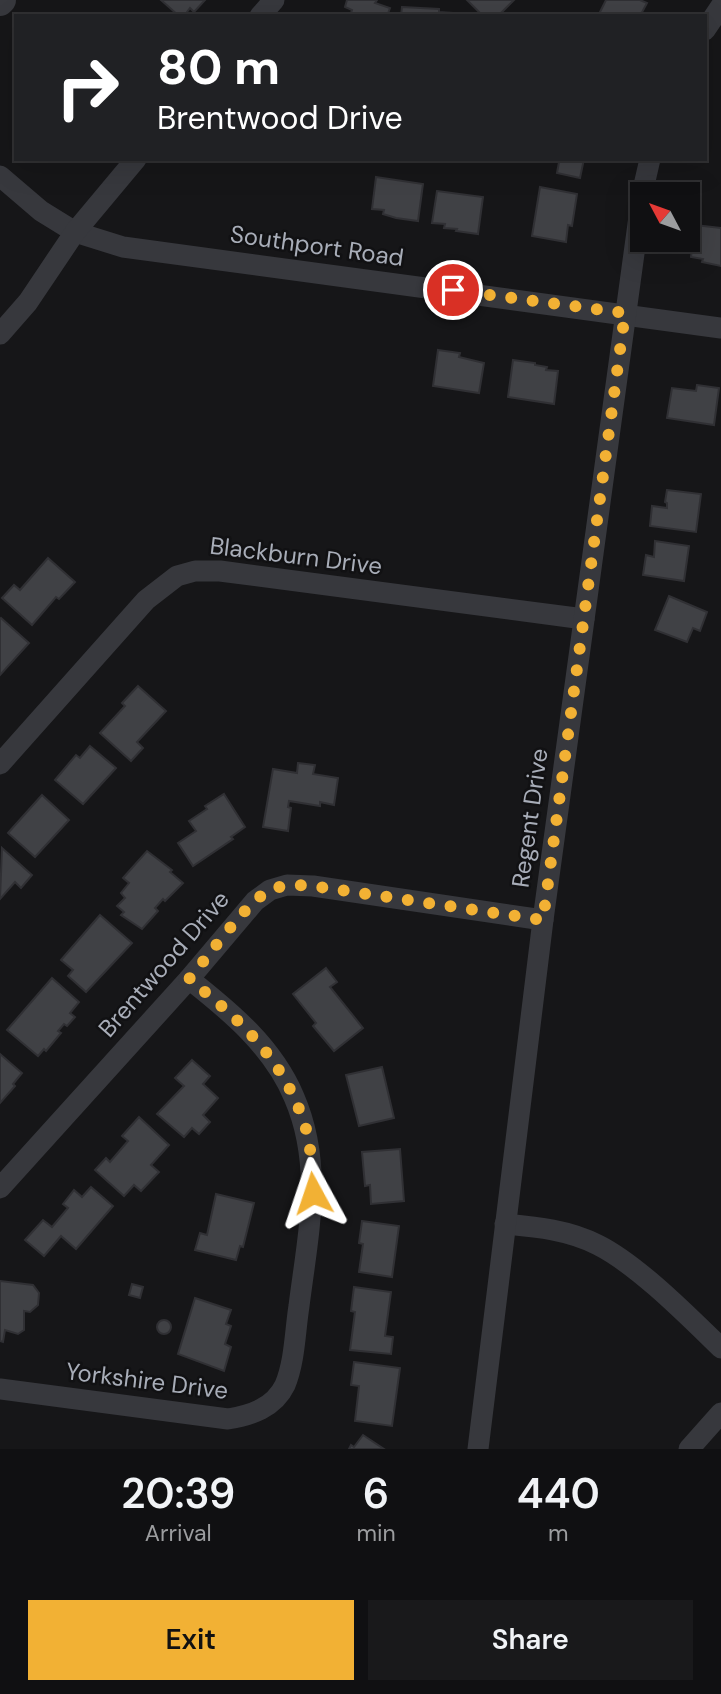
<!DOCTYPE html>
<html lang="en">
<head>
<meta charset="utf-8">
<style>
  :root { --surface:#101012; --page:#19191b; --text:#f1f3f6; --muted:#9c9d9f; --line:#303032; --accent:#f2b134 }
  body { margin:0; font-family:"DM Sans",sans-serif; background:var(--page); color:var(--text); height:100vh; display:flex; flex-direction:column; font-size:26px; white-space:nowrap }
  * { box-sizing:border-box; margin:0 }
  p { font-size:23px; color:var(--muted) }
  .icon { flex:none; width:38px; height:38px; fill:none; stroke:currentColor; stroke-width:2; stroke-linecap:round; stroke-linejoin:round }
  .map { position:relative; height:1449px; overflow:hidden }
  .panel { display:flex; flex-direction:column; background:var(--surface); flex:1 }
  .panel>* { flex:none }
  .hud { position:absolute; left:14px; top:14px; width:693px; height:147px; border-radius:0px; box-shadow:0 7px 28px #0002,0 0 0 2px var(--line); background:#202124; color:#fff; overflow:hidden }
  .needle { width:46px; rotate:311deg }
  .tools { position:absolute; left:630px; top:182px; display:grid; gap:14px }
  .tools a { display:grid; place-items:center; width:70px; height:70px; border-radius:0px; background:var(--surface); box-shadow:0 7px 28px #0002,0 0 0 2px var(--line); font-size:35px }
  .pin { position:absolute; display:grid; place-items:center; width:60px; height:60px; color:#fff; margin:-30px; border:4px solid #fff; border-radius:50%; box-shadow:0 2px 7px #0007 }
  .me { position:absolute; width:77px; margin:-38px; rotate:355deg; stroke-linejoin:round; filter:drop-shadow(0 0 5px #0008) }
  .turn { display:flex; align-items:center; gap:24px; height:147px; padding:0 28px; font-size:32px }
  .turn .icon { width:91px; height:91px; stroke-width:2.5 }
  .turn b { display:block; font-size:49px; line-height:60px }
  .eta { display:flex; justify-content:space-evenly; align-items:center; height:119px; text-align:center }
  .eta b { font-size:42px; font-weight:600; line-height:49px }
  .cta { display:flex; gap:14px; margin-top:auto; padding:14px 28px }
  .cta a { flex:1; height:80px; border-radius:0px; background:var(--accent); color:#111; font-size:28px; font-weight:600; line-height:80px; text-align:center }
  .cta a+a { background:var(--page); color:var(--text) }
  .map>svg:first-child { display:block }
  .building { fill:#404145; stroke:#303034; stroke-width:2 }
  .lines { fill:none; stroke-linecap:round; stroke-linejoin:round }
  .minor { stroke:#37383d; stroke-width:21 }
  .tertiary { stroke:#37383d; stroke-width:28 }
  .route { stroke:#f2b134; stroke-width:12; stroke-dasharray:0 21.6 }
  .labels { text-anchor:middle; stroke-width:5; stroke-linejoin:round; paint-order:stroke }
  .street-label { font-size:24px; fill:#a8adb8; stroke:#111113 }
</style>
</head>
<body>
<div class="map">
<svg width="721" height="1449" viewBox="0 0 721 1449">
  <rect width="100%" height="100%" fill="#161618"/>
  <g class="building">
    <polygon points="161,0 205,0 194,12 190,8 184,16 179,16"/>
    <polygon points="347,0 377,0 375,3 390,8 387,16 350,16 352,10 345,7"/>
    <polygon points="467,0 514,0 498,16 483,16"/>
    <polygon points="606,0 640,0 647,3 640,16 598,16"/>
    <polygon points="402,7 439,9 439,12 452,13 451,16 401,16"/>
    <polygon points="546,159 584,159 580,178 557,173 559,162"/>
    <polygon points="376,177 423,184 418,221 396,218 383,214 384,210 372,209"/>
    <polygon points="540,187 577,194 572,226 568,225 566,242 532,236"/>
    <polygon points="437,191 483,197 478,234 456,231 457,229 444,228 445,224 432,223"/>
    <polygon points="695,225 721,228 721,266 702,262 703,259 691,257"/>
    <polygon points="438,350 460,353 459,357 484,363 479,393 433,386"/>
    <polygon points="513,360 535,363 535,365 547,367 546,370 558,371 554,404 508,397"/>
    <polygon points="697,385 719,388 714,425 667,418 672,388 696,391"/>
    <polygon points="667,490 701,494 696,532 650,526 652,506 667,508 667,503 665,502"/>
    <polygon points="655,541 689,546 684,581 643,575 646,555 654,557"/>
    <polygon points="48,558 75,582 59,599 56,597 32,625 2,598 14,585 20,590"/>
    <polygon points="669,596 707,612 700,631 693,628 687,642 655,630"/>
    <polygon points="1,618 29,643 0,675 0,619"/>
    <polygon points="138,686 166,711 137,742 143,748 131,761 100,733 125,706 122,703"/>
    <polygon points="90,746 116,768 83,804 55,780 76,755 80,758"/>
    <polygon points="298,763 315,765 313,774 338,778 334,805 320,802 320,806 289,801 288,807 291,808 288,831 263,827 273,769 297,773"/>
    <polygon points="224,794 245,827 231,837 233,839 193,866 178,843 196,831 189,821 207,809 205,806"/>
    <polygon points="42,795 69,820 35,857 8,833"/>
    <polygon points="2,848 32,875 21,888 15,882 0,899"/>
    <polygon points="147,851 172,870 170,872 183,883 165,901 163,899 155,908 158,911 142,929 121,915 124,912 117,906 125,898 121,893 129,883 123,878"/>
    <polygon points="100,915 132,943 86,992 68,976 73,970 61,960"/>
    <polygon points="326,968 337,982 330,987 363,1028 334,1051 313,1026 316,1023 293,994"/>
    <polygon points="52,978 79,1002 70,1013 75,1017 67,1026 64,1024 58,1031 61,1033 46,1051 44,1049 38,1056 7,1030"/>
    <polygon points="0,1054 22,1073 13,1084 15,1086 0,1103"/>
    <polygon points="192,1060 210,1076 203,1084 218,1098 203,1115 210,1122 199,1134 192,1128 184,1137 157,1114 184,1086 175,1078"/>
    <polygon points="382,1067 394,1118 359,1126 346,1075"/>
    <polygon points="139,1117 169,1145 151,1165 159,1172 141,1191 134,1185 124,1196 95,1170 106,1158 110,1162 128,1141 122,1136"/>
    <polygon points="400,1149 404,1201 371,1204 370,1185 365,1186 362,1152"/>
    <polygon points="91,1187 113,1206 76,1249 61,1236 44,1256 25,1240 43,1220 52,1227 68,1208 63,1204 74,1190 82,1197"/>
    <polygon points="216,1194 254,1203 243,1247 240,1246 236,1260 195,1250 200,1233 207,1235"/>
    <polygon points="362,1221 399,1226 392,1277 359,1272 363,1244 359,1243"/>
    <polygon points="0,1281 33,1285 39,1293 38,1305 30,1312 24,1311 24,1330 18,1334 5,1330 3,1342 0,1341"/>
    <polygon points="132,1284 143,1287 140,1298 129,1295"/>
    <polygon points="354,1287 391,1292 385,1336 393,1337 391,1354 350,1350 355,1312 351,1311"/>
    <polygon points="195,1298 231,1310 226,1324 231,1326 225,1344 231,1347 224,1371 178,1354"/>
    <circle cx="164" cy="1327" r="7"/>
    <polygon points="354,1362 400,1368 392,1426 355,1421 359,1386 351,1385"/>
    <polygon points="363,1435 384,1449 349,1449 351,1445 354,1447"/>
  </g>
  <g class="lines">
    <g class="minor">
      <polyline points="260,16 274,0"/>
      <polyline points="705,30 721,6"/>
      <polyline points="0,176 41,211 75,232 123,247 721,328"/>
      <polyline points="642,194 650,159"/>
      <polyline points="0,334 28,302 75,232 136,159"/>
      <polyline points="0,764 146,600 177,576 195,571 220,571 584,619"/>
      <polyline points="0,1188 189,979 255,901 270,890 287,885 313,886 543,920"/>
      <path d="M505,1224C537,1227 569,1230 598,1245C638,1265 689,1317 721,1348"/>
      <path d="M0,1389L228,1419C251,1415 274,1408 285,1385C295,1361 295,1331 299,1306C308,1234 324,1166 294,1097C273,1047 231,1012 189,979"/>
      <polyline points="478,1449 543,920 642,195"/>
      <polyline points="689,1449 721,1413"/>
    </g>
    <polyline class="tertiary" points="0,2 2,0"/>
  </g>
  <g class="lines">
    <path class="route" d="M313,1193C311,1173 312,1148 306,1129C286,1062 242,1021 189,979C208,957 247,901 270,890C284,884 299,885 313,886L543,920L625,313L453,290"/>
  </g>
  <g class="labels">
    <g class="street-label">
      <text transform="translate(317 246) rotate(8)" y="8">Southport Road</text>
      <text transform="translate(296 556) rotate(7)" y="8">Blackburn Drive</text>
      <text transform="translate(530 818) rotate(-82)" y="8">Regent Drive</text>
      <text transform="translate(164 964) rotate(-49)" y="8">Brentwood Drive</text>
      <text transform="translate(147 1381) rotate(7)" y="8">Yorkshire Drive</text>
    </g>
  </g>
</svg>
<div class="tools">
<a><svg class="needle" viewBox="-14 -14 28 28"><path d="M0-13l5 13h-10z" fill="#e53935"/><path d="M0 13l5-13h-10z" fill="#9c9d9f"/></svg></a>
</div>
<div class="pin" style="left:453px;top:290px;background:#d93025"><svg class="icon" aria-label="arrive" viewBox="0 0 24 24"><path d="M6 21V4h12l-3 4 3 4H6"/></svg></div>
<svg class="me" style="left:313px;top:1193px" viewBox="-20 -20 40 40"><path d="M0-17L14 15 0 8-14 15z" fill="#f2b134" stroke="#fff" stroke-width="4"/></svg>
<div class="hud">
<div class="turn"><svg class="icon" aria-label="right" viewBox="0 0 24 24"><path d="M7 20v-9h11M14 6l5 5-5 5"/></svg><div><b>80 m</b>Brentwood Drive</div></div>
</div>
</div>
<section class="panel">
<div class="eta">
<div><b>20:39</b><p>Arrival</p></div>
<div><b>6</b><p>min</p></div>
<div><b>440</b><p>m</p></div>
</div>
<div class="cta"><a>Exit</a><a>Share</a></div>
</section>
</body>
</html>
